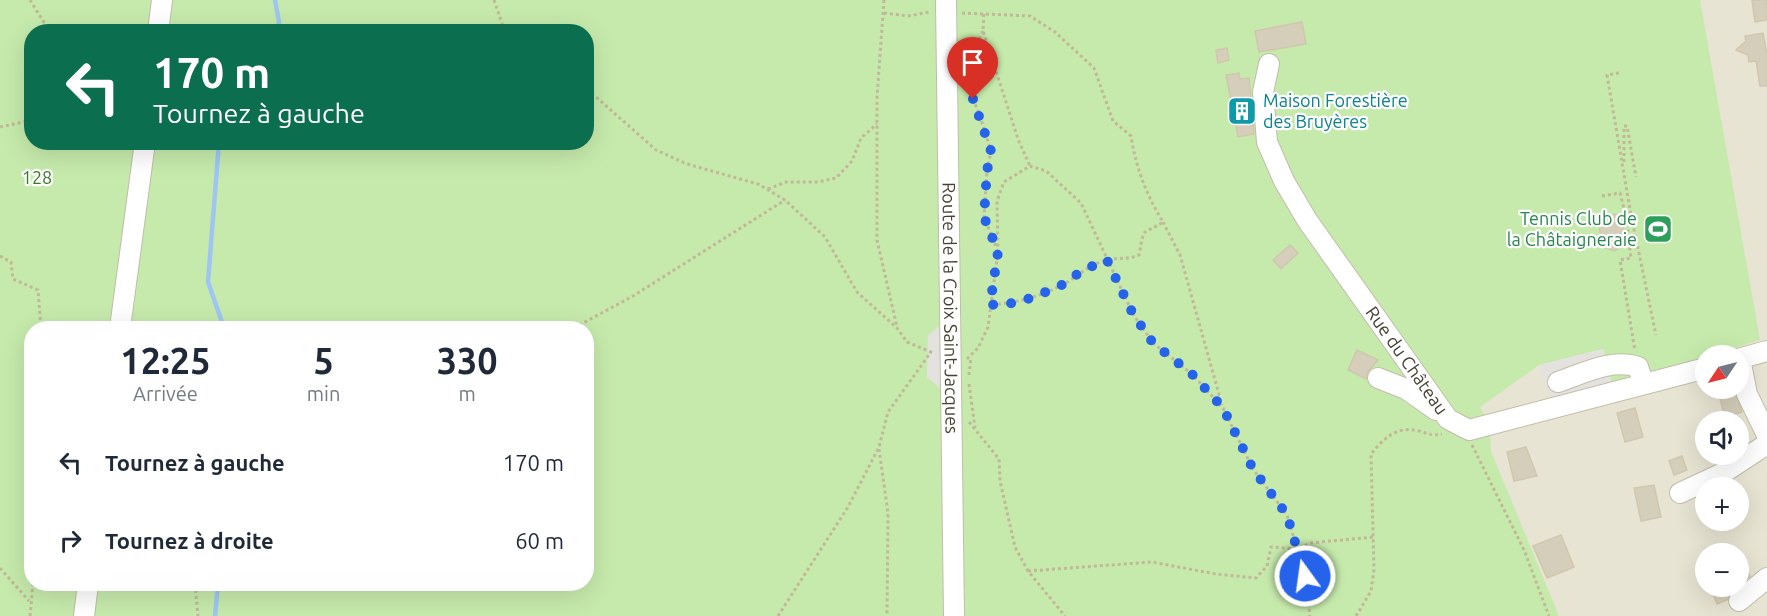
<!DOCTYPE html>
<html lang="fr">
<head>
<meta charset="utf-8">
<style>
  :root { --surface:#fff; --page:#f2f2f3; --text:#1f2937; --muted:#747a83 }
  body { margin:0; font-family:Ubuntu,sans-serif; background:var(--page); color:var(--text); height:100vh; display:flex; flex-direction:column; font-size:22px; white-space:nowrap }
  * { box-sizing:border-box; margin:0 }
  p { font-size:20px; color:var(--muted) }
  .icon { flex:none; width:33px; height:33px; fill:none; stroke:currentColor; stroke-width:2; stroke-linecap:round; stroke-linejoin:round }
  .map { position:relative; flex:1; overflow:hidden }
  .panel { position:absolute; left:24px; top:321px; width:570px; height:270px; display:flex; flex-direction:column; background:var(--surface); border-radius:24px; box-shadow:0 6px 24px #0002 }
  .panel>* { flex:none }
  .banner { position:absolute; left:24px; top:24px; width:570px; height:126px; border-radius:24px; box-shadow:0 6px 24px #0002; background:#0b6e4f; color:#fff; overflow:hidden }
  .needle { width:39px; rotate:235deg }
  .controls { position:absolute; left:1695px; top:345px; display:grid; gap:12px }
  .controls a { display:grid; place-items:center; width:54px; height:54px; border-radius:50%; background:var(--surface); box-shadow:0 6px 24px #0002; font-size:30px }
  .pin { position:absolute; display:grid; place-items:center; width:51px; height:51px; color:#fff; margin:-62px -26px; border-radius:50% 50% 50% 0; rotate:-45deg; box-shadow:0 0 6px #0007 }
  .pin .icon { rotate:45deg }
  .me { position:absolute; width:66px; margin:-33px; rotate:346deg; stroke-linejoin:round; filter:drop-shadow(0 0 4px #0008) }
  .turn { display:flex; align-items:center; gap:21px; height:126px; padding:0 30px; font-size:27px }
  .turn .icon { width:78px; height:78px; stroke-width:2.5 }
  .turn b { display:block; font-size:42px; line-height:51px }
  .eta { display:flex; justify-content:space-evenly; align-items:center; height:102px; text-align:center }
  .eta b { font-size:36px; font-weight:700; line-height:42px }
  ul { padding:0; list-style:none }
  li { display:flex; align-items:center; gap:18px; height:78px; padding:0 30px }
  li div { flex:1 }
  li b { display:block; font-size:22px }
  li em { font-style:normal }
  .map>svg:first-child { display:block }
  .residential { fill:#e8e4d3; fill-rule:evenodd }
  .green { fill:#c6eaac; fill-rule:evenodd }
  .parking { fill:#e4e2de }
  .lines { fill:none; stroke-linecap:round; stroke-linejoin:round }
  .stream { stroke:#9fc6f3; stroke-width:4.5 }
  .building { fill:#d5ceba; stroke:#d0c7ad; stroke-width:1.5 }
  .minor-casing { stroke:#c2bdaa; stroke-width:22 }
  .path { stroke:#c2b898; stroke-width:3; stroke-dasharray:3 3; stroke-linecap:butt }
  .minor { stroke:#fff; stroke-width:20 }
  .route { stroke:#2563eb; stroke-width:10; stroke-dasharray:0 18 }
  .labels { text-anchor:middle; stroke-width:4.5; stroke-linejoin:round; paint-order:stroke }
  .culture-label { font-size:18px; fill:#0d838f; stroke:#fff; text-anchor:start }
  .park-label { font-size:18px; fill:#3b7a25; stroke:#fff }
  .leisure-label { font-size:18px; fill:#27864d; stroke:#fff; text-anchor:end }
  .street-label { font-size:18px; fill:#464134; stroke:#fff }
</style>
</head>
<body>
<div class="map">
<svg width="1767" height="616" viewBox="0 0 1767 616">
  <rect width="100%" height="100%" fill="#f3f1e5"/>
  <path class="residential" d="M1264,0H1767V616H1548ZM1706,356H1738V388H1706ZM1706,422H1738V454H1706ZM1706,488H1738V520H1706ZM1706,554H1738V586H1706Z"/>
  <path class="green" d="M0,0H1700L1760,340L1612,385L1603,349L1539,365L1480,407L1490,424L1491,451L1559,616H0ZM32,32H586V142H32ZM32,328H586V584H32Z"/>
  <g class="parking">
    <polygon points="942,324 944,392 927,377 928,335"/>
    <polygon points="1603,349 1612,385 1551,402 1539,365"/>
  </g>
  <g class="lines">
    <g class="stream">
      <polyline points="275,0 279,22 276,32"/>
      <polyline points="219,142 208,282 224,328"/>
      <polyline points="215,616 218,584"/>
    </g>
  </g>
  <g class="building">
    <polygon points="1752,0 1767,0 1767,20 1755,22"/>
    <polygon points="1302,22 1306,44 1259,52 1255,31"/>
    <polygon points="1763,33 1767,54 1767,86 1760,86 1756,61 1749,62 1748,55 1736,50 1746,41 1745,36"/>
    <polygon points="1227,48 1229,60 1218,63 1216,50"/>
    <polygon points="1239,73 1240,79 1249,78 1254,134 1238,137 1226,75"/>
    <polygon points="1614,214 1622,217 1625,237 1625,243 1615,251 1603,247 1599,226"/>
    <polygon points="1290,245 1298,253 1281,269 1273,260"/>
    <polygon points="1357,350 1378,360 1367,373 1366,379 1348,370"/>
    <polygon points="1717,388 1734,388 1742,412 1725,417"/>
    <polygon points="1635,408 1643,437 1625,442 1617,413"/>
    <polygon points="1526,447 1537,476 1514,481 1507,452"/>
    <polygon points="1682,456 1687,470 1674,475 1669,461"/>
    <polygon points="1654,485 1661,517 1641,521 1634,488"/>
    <polygon points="1561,535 1574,567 1547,578 1533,546"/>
    <polygon points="1738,558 1750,576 1738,586"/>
    <polygon points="1718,586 1738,586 1727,600 1717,604 1711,589"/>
  </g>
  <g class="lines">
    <g class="minor-casing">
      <g id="minor">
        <path id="s1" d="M946,0L954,616"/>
        <polyline points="158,32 162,0"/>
        <path id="s2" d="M1269,64L1263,92L1267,142L1284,181L1307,220L1448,419L1469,430L1706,368"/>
        <polyline points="120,328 145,142"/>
        <polyline points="1738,359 1767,351"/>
        <polyline points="1740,359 1747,394 1767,435"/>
        <polyline points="1378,378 1406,389 1436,410"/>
        <path d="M1558,382C1584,373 1612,358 1638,367L1644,384"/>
        <polyline points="1680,493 1723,473 1767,444"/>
        <polyline points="1739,601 1767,578"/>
        <polyline points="84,616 88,584"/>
      </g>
    </g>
    <g class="path">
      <polyline points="30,0 50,32"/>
      <polyline points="494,0 505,32"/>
      <polyline points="884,0 877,97 877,240 897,327"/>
      <polyline points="884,13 908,16 929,12"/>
      <path d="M962,13L1030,16L1055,32L1094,68L1113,121L1131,136C1136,168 1146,194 1163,222C1141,237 1145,223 1139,255C1128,260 1118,257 1107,260C1089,264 1078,277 1062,285C1039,297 1016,303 990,305"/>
      <polyline points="984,14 983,31 1018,139 1030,166"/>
      <polyline points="983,31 972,54 967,86 979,113 991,151 987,171 984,217 997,249"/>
      <polyline points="1619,73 1607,75 1631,215 1656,335"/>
      <polyline points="586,91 595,96 656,150 687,164 758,184 785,200 825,237 857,292 897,328 907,342 933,353"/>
      <polyline points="0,127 24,122 32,114"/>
      <polyline points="1624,162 1624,126 1627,126 1636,177"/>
      <polyline points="768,189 786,182 818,182 836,178 852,161 861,138 877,124"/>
      <polyline points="1602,196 1620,193 1626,217"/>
      <polyline points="1631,215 1626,217 1631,258 1620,260 1635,351"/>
      <polyline points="1163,222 1180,255 1222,405"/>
      <polyline points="0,256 11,262 13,279 38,290 41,328"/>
      <polyline points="574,328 633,296 785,200"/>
      <polyline points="967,359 978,348 988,327 998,252 997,201 1004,182 1030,166 1046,171 1081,203 1133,314 1153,343 1192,374 1223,408 1253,469 1287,515 1305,576 1310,616"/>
      <polyline points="969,375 971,357"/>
      <polyline points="969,384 975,428"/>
      <polyline points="969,422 999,459 1000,481 1015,547 1028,571 1065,616"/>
      <polyline points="1472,445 1524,550 1549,616"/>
      <polyline points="879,449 888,513 887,616"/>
      <polyline points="0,568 29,601"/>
      <polyline points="1028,571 1152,562 1216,574 1256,578 1267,566 1271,547 1299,549 1310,543 1374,537"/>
      <polyline points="195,584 198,616"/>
      <polyline points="30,616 33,584"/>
      <polyline points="778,616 848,507 879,447 888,412 931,352"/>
      <path d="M1356,616L1371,591L1374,570L1371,454C1383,439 1397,425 1419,431C1429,434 1432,436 1442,434"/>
    </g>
    <use href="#minor" class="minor"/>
  </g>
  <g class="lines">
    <polyline class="route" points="973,99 991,151 987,171 984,217 998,252 990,305 1015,303 1034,297 1064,284 1083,270 1107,260 1133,314 1153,343 1192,374 1223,408 1253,469 1287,515 1305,576"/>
  </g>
  <defs>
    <g id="building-square" transform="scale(1.5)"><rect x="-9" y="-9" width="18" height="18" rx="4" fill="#0f9aa8" stroke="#fff"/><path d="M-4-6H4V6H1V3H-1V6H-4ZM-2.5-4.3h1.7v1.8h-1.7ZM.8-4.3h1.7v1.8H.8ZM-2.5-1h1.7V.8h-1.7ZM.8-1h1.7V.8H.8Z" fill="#fff"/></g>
    <g id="stadium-square" transform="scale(1.5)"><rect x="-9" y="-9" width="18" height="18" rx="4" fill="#2e9e5b" stroke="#fff"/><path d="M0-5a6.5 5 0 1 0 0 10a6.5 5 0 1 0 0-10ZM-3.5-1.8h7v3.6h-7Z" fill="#fff"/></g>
  </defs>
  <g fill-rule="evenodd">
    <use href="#building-square" x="1242" y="111"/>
    <use href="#stadium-square" x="1658" y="229"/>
  </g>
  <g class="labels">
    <g class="culture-label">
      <text x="1263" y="107">Maison Forestière<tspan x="1263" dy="21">des Bruyères</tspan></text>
    </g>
    <g class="park-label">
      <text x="37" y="184">128</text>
    </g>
    <g class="leisure-label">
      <text x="1637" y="225">Tennis Club de<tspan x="1637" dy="21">la Châtaigneraie</tspan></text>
    </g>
    <g class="street-label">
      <text dy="6" stroke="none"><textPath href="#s1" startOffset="308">Route de la Croix Saint-Jacques</textPath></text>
      <text dy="6" stroke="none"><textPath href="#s2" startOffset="339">Rue du Château</textPath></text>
    </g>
  </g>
</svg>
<div class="controls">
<a><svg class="needle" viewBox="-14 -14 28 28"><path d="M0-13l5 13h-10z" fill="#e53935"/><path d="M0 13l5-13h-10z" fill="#747a83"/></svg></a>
<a><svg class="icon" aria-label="sound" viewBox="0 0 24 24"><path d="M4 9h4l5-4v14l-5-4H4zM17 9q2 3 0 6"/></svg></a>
<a>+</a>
<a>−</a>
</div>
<div class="pin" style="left:973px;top:99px;background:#d93025"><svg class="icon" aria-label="arrive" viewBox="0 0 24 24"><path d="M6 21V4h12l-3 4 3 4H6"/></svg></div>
<svg class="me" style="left:1305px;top:576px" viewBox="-20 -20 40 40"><circle r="17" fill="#2563eb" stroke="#fff" stroke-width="3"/><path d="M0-11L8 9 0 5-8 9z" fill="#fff"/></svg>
<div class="banner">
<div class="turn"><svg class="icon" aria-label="left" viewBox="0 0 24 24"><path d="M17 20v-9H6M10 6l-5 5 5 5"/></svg><div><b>170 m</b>Tournez à gauche</div></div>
</div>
<section class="panel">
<div class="eta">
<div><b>12:25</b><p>Arrivée</p></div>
<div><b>5</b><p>min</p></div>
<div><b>330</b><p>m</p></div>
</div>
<ul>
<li><svg class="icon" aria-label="left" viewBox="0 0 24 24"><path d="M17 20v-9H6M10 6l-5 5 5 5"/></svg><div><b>Tournez à gauche</b></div><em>170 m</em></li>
<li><svg class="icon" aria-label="right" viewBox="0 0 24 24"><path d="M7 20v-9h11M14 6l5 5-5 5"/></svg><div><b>Tournez à droite</b></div><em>60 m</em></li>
</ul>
</section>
</div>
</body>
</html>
